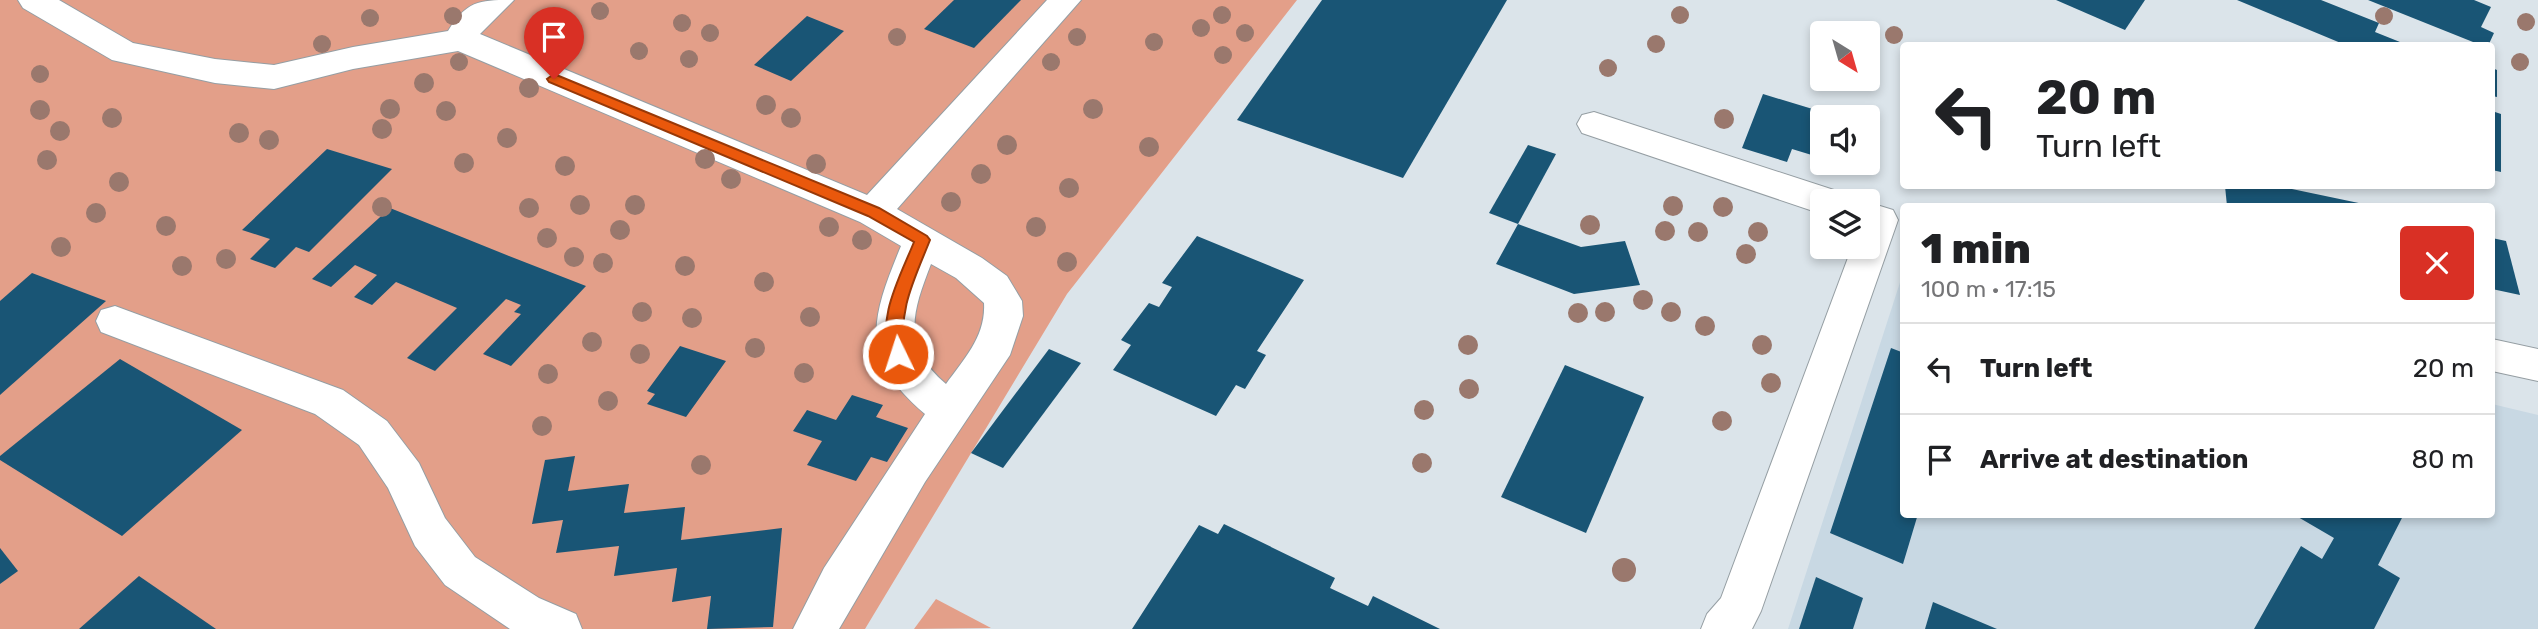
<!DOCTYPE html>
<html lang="en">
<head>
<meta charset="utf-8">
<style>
  :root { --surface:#fff; --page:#f2f2f2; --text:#202124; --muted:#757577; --line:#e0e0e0 }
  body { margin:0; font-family:Rubik,sans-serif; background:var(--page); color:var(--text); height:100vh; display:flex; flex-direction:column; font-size:26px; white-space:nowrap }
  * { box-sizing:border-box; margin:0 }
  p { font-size:23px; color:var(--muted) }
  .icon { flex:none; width:38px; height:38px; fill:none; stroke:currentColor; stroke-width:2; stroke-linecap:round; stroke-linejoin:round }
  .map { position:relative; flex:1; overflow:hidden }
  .side { position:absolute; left:1900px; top:203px; width:595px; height:315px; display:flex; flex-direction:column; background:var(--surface); border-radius:7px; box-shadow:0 4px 10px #0003 }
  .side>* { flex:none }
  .hud { position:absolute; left:1900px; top:42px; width:595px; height:147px; border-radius:7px; box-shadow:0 4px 10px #0003; background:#fff; color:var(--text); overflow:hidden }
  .needle { width:46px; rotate:143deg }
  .buttons { position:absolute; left:1810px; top:21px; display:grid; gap:14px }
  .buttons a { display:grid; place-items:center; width:70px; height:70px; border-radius:7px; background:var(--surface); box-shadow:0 4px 10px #0003; font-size:35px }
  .pin { position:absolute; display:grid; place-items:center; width:60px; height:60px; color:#fff; margin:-72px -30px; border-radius:50% 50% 50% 0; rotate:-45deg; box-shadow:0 0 7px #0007 }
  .pin .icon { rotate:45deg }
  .me { position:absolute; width:77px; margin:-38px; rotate:356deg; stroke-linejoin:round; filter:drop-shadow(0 0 5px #0008) }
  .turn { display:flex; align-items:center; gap:24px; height:147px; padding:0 21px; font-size:32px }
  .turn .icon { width:91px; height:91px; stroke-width:2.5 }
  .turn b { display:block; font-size:49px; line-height:60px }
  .round { display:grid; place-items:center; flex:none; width:74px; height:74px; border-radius:7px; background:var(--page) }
  .headline { display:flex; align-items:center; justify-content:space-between; height:119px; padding:0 21px }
  h1 { font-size:42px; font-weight:800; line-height:52px }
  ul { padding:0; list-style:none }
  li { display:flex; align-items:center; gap:21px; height:91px; padding:0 21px; border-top:2px solid var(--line) }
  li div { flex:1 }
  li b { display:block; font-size:26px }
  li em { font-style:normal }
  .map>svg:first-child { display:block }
  .built { fill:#c8d8e3 }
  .green { fill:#e39f89 }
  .building { fill:#195575 }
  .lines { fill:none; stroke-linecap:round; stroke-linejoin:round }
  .minor-casing { stroke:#959ea3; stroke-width:2 }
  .minor { fill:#fff; fill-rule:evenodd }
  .tree { fill:#9a786d }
  .route { fill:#ea580c; stroke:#983908; stroke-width:2 }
</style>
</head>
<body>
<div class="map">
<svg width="2538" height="629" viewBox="0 0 2538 629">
  <rect width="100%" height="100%" fill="#dbe4ea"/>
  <polygon class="built" points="1904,270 1904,514 2492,514 2492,404 2538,415 2538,629 1788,629"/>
  <g class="green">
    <polygon points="0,0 1297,0 1067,294 865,629 0,629"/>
    <polygon points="936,599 991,628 914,629"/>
  </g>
  <g class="building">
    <polygon points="954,0 1021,0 974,48 924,29"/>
    <polygon points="1322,0 1507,0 1403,178 1237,120"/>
    <polygon points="2056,0 2145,0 2125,30"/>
    <polygon points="2237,0 2321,0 2379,23 2375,32 2400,42 2399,46 2348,46"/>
    <polygon points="2368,0 2474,0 2491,7 2481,27 2494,33 2488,46 2483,46"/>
    <polygon points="807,16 844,31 791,81 754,65"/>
    <polygon points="2492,68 2497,70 2497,97 2492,96"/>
    <polygon points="1763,94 1829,114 1828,117 1822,117 1822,136 1815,156 1792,149 1787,162 1742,148"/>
    <polygon points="2492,111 2501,114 2501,172 2492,170"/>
    <polygon points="1528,145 1556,154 1518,224 1489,213"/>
    <polygon points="327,149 392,169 309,252 296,247 275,268 250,259 270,239 242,230"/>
    <polygon points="2225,186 2278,186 2373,206 2227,206"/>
    <polygon points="390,208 509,256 586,286 511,366 483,354 521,314 514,312 521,305 506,299 435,371 407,358 457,308 396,282 372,305 354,297 377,275 355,265 331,287 312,279"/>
    <polygon points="1518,224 1581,247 1625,241 1640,285 1574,294 1496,264"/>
    <polygon points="1197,236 1304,280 1257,351 1266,355 1245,389 1236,385 1216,416 1113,370 1131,345 1121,340 1149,303 1159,307 1172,287 1162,283"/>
    <polygon points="2492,238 2506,241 2520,295 2492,289"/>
    <polygon points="32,273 106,301 0,395 0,301"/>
    <polygon points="680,346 726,361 686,417 647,404 655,394 647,391"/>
    <polygon points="1891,348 1904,353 1904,514 1918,514 1903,564 1830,533"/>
    <polygon points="1049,349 1081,363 1003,468 971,453"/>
    <polygon points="120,359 242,430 122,536 0,460 0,456"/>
    <polygon points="1565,365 1644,397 1586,533 1501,497"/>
    <polygon points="852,395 883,405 876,417 908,428 887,462 871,457 856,481 807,465 822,441 793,431 807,410 836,420"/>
    <polygon points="575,456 568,491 629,484 624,513 685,507 681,540 782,528 773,627 707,629 711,596 672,602 677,568 614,576 619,546 556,553 563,520 532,524 545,460"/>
    <polygon points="2299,514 2404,514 2378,565 2400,578 2374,629 2254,629 2301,546 2322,559 2334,538 2298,517"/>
    <polygon points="1224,524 1335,578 1330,588 1368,606 1373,596 1440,629 1132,629 1199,525 1218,534"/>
    <polygon points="0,548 18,571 0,584"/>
    <polygon points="139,576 216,629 79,629"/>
    <polygon points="1816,577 1863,598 1853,629 1799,629"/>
    <polygon points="1933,602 1997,629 1925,629"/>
  </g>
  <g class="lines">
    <g class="minor-casing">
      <g id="minor">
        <path d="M18,0H59L133,43L215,59L274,65L353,47L448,31C467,0 480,0 514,0L480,34L867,195L1047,0H1081L897,209L982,258L1007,276L1022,301L1023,316L1010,355L925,482L839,629H793L824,568L925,414C858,357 871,319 901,246L860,222L458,51L353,69L274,89L215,83L112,60L23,8ZM931,264L956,278L984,303C986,336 964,359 946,384C901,346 912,313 931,264Z"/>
        <polygon points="1594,112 1837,191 1842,201 1822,201 1822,214 1582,133 1577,124 1582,115"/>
        <polygon points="1880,206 1893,210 1898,220 1761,611 1752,629 1701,629 1707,614 1721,598 1852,247 1867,247 1867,210"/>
        <polygon points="115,306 343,390 387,421 419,463 445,518 475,557 539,598 576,614 582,629 510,629 445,585 415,546 388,488 359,445 315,414 101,332 96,321 101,310"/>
        <polygon points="2492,339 2538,349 2538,381 2492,371"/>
      </g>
    </g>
    <use href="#minor" class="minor"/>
  </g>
  <g class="tree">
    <circle cx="600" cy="11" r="9"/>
    <circle cx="1222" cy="15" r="9"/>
    <circle cx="1680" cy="15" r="9"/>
    <circle cx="453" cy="16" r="9"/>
    <circle cx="2384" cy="16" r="9"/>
    <circle cx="370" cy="18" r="9"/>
    <circle cx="2526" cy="22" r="9"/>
    <circle cx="682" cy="23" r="9"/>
    <circle cx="1201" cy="28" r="9"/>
    <circle cx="710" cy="33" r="9"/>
    <circle cx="1245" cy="33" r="9"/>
    <circle cx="1894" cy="35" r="9"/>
    <circle cx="897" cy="37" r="9"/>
    <circle cx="1077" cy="37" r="9"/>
    <circle cx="1154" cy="42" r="9"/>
    <circle cx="322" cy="44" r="9"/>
    <circle cx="1656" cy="44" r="9"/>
    <circle cx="639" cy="51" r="9"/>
    <circle cx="1223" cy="55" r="9"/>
    <circle cx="689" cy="59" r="9"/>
    <circle cx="459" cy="62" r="9"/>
    <circle cx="1051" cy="62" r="9"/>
    <circle cx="2520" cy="62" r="9"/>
    <circle cx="1608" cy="68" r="9"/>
    <circle cx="40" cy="74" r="9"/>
    <circle cx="424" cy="83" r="10"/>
    <circle cx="529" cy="88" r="10"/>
    <circle cx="766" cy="105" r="10"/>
    <circle cx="390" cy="109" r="10"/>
    <circle cx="1093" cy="109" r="10"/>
    <circle cx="40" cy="110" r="10"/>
    <circle cx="446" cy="111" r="10"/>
    <circle cx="112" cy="118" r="10"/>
    <circle cx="791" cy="118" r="10"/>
    <circle cx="1724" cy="119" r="10"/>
    <circle cx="382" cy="129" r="10"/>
    <circle cx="60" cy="131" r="10"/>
    <circle cx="239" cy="133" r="10"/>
    <circle cx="507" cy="138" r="10"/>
    <circle cx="269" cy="140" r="10"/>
    <circle cx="1007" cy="145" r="10"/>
    <circle cx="1149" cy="147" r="10"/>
    <circle cx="705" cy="159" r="10"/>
    <circle cx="47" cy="160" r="10"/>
    <circle cx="464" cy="163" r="10"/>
    <circle cx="816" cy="164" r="10"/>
    <circle cx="565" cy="166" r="10"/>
    <circle cx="981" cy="174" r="10"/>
    <circle cx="731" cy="179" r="10"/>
    <circle cx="119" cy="182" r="10"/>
    <circle cx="1069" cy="188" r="10"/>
    <circle cx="951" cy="202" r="10"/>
    <circle cx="580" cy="205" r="10"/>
    <circle cx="635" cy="205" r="10"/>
    <circle cx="1673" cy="206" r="10"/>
    <circle cx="382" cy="207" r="10"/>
    <circle cx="1723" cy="207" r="10"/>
    <circle cx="529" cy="208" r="10"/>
    <circle cx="96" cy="213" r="10"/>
    <circle cx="1590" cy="225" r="10"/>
    <circle cx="166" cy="226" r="10"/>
    <circle cx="829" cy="227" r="10"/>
    <circle cx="1036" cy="227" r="10"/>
    <circle cx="620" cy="230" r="10"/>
    <circle cx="1665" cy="231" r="10"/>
    <circle cx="1698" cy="232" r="10"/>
    <circle cx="1758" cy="232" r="10"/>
    <circle cx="547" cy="238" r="10"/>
    <circle cx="862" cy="240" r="10"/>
    <circle cx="61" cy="247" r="10"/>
    <circle cx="1746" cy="254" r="10"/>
    <circle cx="574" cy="257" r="10"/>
    <circle cx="226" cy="259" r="10"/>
    <circle cx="1067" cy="262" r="10"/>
    <circle cx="603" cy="263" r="10"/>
    <circle cx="182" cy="266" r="10"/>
    <circle cx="685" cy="266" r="10"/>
    <circle cx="764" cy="282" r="10"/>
    <circle cx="1643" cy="300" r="10"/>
    <circle cx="642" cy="312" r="10"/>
    <circle cx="1605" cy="312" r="10"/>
    <circle cx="1671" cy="312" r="10"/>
    <circle cx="1578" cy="313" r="10"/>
    <circle cx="810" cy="317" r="10"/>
    <circle cx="692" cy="318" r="10"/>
    <circle cx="1705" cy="326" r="10"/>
    <circle cx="592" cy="342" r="10"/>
    <circle cx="1468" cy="345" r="10"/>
    <circle cx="1762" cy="345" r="10"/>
    <circle cx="755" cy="348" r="10"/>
    <circle cx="640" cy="354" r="10"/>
    <circle cx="804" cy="373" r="10"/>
    <circle cx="548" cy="374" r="10"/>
    <circle cx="1771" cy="383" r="10"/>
    <circle cx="1469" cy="389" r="10"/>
    <circle cx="608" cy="401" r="10"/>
    <circle cx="1424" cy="410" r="10"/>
    <circle cx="1722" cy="421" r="10"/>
    <circle cx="542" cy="426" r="10"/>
    <circle cx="1422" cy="463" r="10"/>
    <circle cx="701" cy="465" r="10"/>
    <circle cx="1624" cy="570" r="12"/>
  </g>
  <path class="route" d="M554,74L879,208L927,236L930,240C915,278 896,313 906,354L903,359H892C874,322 900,277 914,242L868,216L549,82L547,79Z"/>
</svg>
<div class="buttons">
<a><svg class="needle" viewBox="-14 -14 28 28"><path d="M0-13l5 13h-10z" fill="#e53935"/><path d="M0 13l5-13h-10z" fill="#757577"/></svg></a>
<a><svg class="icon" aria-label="sound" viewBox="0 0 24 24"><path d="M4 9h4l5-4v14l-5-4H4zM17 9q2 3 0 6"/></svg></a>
<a><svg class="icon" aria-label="layers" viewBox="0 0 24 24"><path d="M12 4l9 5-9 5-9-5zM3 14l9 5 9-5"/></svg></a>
</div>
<div class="pin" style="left:554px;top:79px;background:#d93025"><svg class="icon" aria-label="arrive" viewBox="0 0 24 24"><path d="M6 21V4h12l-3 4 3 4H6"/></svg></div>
<svg class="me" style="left:898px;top:354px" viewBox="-20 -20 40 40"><circle r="17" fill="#ea580c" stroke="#fff" stroke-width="3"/><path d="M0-11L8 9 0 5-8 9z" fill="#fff"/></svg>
<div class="hud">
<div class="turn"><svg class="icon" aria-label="left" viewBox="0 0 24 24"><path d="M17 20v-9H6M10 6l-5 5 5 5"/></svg><div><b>20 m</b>Turn left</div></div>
</div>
<section class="side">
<div class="headline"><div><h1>1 min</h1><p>100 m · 17:15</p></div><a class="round" style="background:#d93025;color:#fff"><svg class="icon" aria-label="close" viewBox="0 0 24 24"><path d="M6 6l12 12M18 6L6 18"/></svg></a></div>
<ul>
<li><svg class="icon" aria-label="left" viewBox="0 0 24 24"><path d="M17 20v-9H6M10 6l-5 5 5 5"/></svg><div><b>Turn left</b></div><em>20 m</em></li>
<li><svg class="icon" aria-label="arrive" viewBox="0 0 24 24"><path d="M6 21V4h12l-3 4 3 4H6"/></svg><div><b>Arrive at destination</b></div><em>80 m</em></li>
</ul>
</section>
</div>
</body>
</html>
